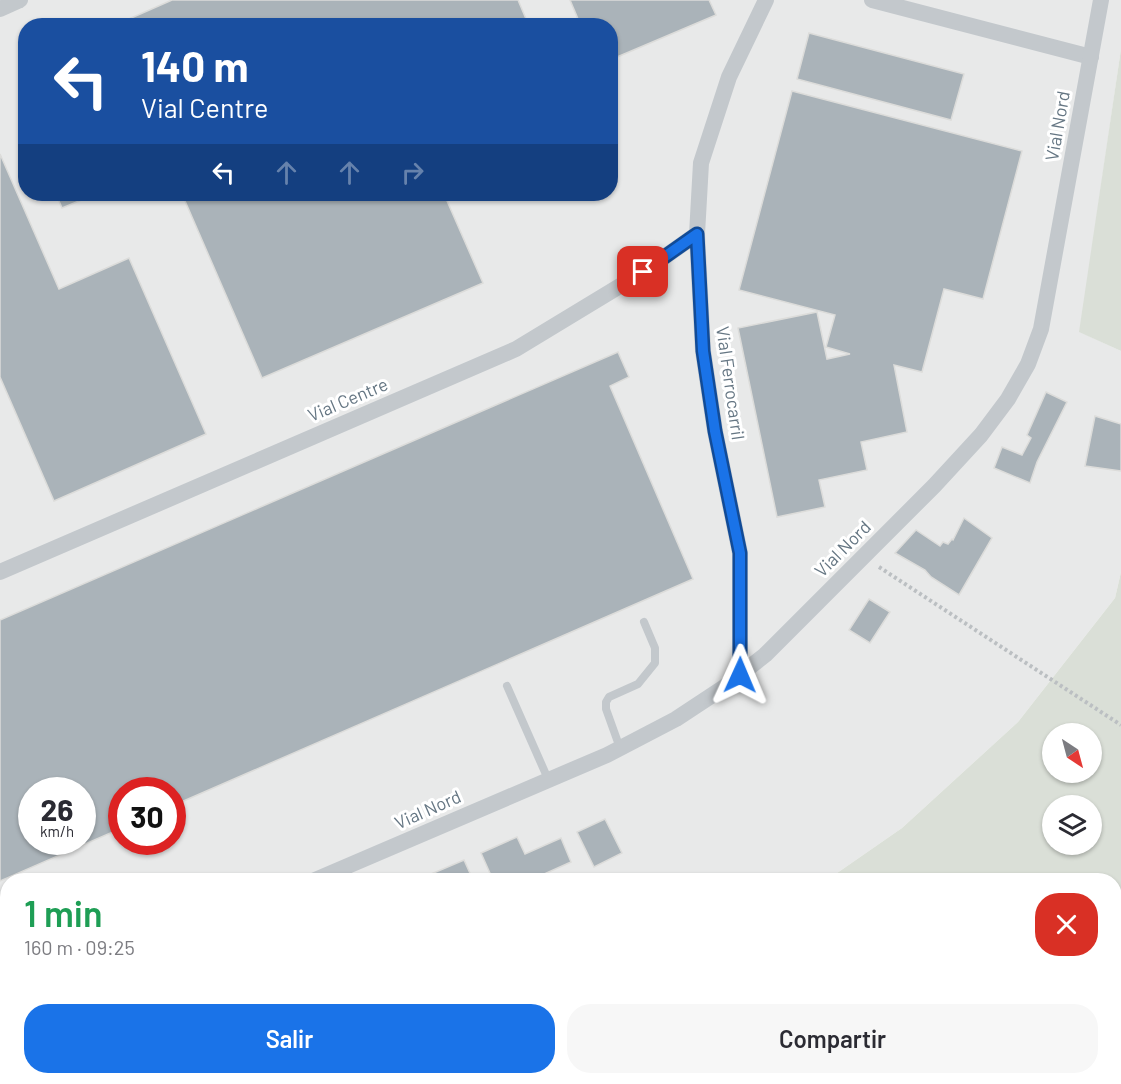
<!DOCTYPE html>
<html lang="es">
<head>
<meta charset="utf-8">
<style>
  :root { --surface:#fff; --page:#f7f7f7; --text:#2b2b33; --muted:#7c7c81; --accent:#1a73e8 }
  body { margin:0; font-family:Barlow,sans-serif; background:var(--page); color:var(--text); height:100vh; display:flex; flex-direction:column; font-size:22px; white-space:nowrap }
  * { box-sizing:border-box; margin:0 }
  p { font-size:20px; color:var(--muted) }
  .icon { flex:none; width:33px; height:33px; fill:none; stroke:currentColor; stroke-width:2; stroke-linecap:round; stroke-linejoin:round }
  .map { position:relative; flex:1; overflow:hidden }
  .drawer { position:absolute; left:0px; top:873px; width:1122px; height:212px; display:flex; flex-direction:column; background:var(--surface); border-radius:24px 24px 0 0; box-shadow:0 2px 4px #0004 }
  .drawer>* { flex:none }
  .hud { position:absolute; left:18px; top:18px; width:600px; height:183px; border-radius:24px; box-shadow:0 2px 4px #0004; background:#1a4fa0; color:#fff; overflow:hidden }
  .needle { width:39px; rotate:144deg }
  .tools { position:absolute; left:1042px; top:723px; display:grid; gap:12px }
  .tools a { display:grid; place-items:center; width:60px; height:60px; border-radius:50%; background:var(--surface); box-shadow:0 2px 4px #0004; font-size:30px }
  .speed { position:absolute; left:18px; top:777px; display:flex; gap:12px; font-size:30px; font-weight:700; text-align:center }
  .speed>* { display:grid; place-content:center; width:78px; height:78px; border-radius:50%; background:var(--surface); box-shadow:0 2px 4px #0004; line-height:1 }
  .speed small { font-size:15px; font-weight:400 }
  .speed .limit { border:9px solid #d22; background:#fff; color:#111 }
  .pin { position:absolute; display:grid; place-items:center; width:51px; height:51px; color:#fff; margin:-26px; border-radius:12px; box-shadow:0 3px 9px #0006 }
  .me { position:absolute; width:66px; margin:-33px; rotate:1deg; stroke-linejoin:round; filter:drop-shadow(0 0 4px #0008) }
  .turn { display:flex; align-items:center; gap:21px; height:126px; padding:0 24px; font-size:27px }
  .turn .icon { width:78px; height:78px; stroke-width:2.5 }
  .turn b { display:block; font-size:42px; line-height:51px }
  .lanes { display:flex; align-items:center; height:57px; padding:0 24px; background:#0003; justify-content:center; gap:30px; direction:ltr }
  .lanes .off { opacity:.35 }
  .round { display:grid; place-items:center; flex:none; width:63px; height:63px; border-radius:24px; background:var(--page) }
  .head { display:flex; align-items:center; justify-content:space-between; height:102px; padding:0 24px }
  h1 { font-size:36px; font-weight:600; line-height:45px; color:#1e9e55 }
  .action { display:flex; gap:12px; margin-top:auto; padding:12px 24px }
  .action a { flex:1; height:69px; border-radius:24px; background:var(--accent); color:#fff; font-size:24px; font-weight:600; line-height:69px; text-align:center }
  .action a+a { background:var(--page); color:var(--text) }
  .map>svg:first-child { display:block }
  .built { fill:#e8e9e9; fill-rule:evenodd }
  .green { fill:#dadfd7; fill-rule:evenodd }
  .building { fill:#aab3b9; stroke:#dcdcda; stroke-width:1.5; fill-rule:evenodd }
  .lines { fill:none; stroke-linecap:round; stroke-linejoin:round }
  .path { stroke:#bbbfc2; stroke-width:4; stroke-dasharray:3 3; stroke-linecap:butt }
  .service { stroke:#c3c8cc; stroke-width:8 }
  .minor { stroke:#c3c8cc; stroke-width:16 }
  .route-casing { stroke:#114b97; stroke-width:15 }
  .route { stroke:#1a73e8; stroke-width:10 }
  .labels { text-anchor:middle; stroke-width:6; stroke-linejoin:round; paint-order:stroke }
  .street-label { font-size:18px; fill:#657683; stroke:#fff }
</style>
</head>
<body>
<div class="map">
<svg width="1121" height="1084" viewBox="0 0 1121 1084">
  <rect width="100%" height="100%" fill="#fafaf8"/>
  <path class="built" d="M0,0H1121V49L1080,332L1121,351V572L1115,598L1018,722L902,828L827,880H668L666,878L664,880H8V1077H583L580,1084H0ZM26,26H610V194H26ZM32,790H82V842H32ZM122,790H172V842H122Z"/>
  <g class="green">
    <polygon points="1121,49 1121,351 1079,332"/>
    <path d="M1121,572V1084H580L583,1077H1114V880H827L902,828L1018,722L1115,598ZM1053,734H1092V772H1053ZM1053,806H1092V844H1053Z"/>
  </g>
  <g class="building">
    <polygon points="172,0 518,0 529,26 113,26"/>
    <polygon points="570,0 709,0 716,15 610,60 610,26 581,26"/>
    <polygon points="809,33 964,74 951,120 797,79"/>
    <polygon points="792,91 1022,151 983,299 944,289 922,372 894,365 907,432 861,442 867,470 819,480 825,507 777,517 738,328 817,312 827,359 850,354 826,347 835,315 739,290"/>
    <polygon points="0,154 59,289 129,258 206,434 54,501 0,377"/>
    <polygon points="56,194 96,194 62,208"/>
    <polygon points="182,194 444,194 483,283 262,378"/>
    <path d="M618,352L629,377L610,386L693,579L172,806V790H122V828L0,881V620ZM32,790H82V842H32Z"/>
    <polygon points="1046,392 1067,402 1037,462 1030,483 994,468 1002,447 1022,455 1031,438 1027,435"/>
    <polygon points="1095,416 1121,424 1121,471 1085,466"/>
    <polygon points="964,518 992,538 959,595 931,577 925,570 895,553 916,530 940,546 943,542 948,544 952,539 953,540"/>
    <polygon points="869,599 890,612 870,643 849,630"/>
    <polygon points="605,819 622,853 594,867 577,832"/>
    <polygon points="517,837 525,854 561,838 571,862 535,878 536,880 493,880 481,853"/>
    <polygon points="464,860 473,880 417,880"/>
    <polygon points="8,1058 8,1077 94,1077 78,1084 0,1084 0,1061"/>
    <polygon points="215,1077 301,1077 304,1084 199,1084"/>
  </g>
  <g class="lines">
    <polyline class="path" points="879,567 1121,725"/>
    <g class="service">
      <polyline points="507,686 548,779"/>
      <polyline points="620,748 606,709 606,702 609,697 638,684 655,663 655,648 644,622"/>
    </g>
    <g class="minor">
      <polyline points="872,0 1091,57"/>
      <polyline points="0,9 20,0"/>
      <polyline points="0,572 516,349 643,272 697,234"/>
      <polyline points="740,675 740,553 715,431 703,351 697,234 701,163 729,77 766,0"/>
      <polyline points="315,880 607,755 676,719 723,688 765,655 934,486 981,435 1008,399 1028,364 1041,329 1101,0"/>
      <polyline points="0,1018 8,1015"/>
    </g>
  </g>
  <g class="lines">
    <g class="route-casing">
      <polyline id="route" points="643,272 697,234 703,351 715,431 740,553 740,675"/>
    </g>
    <use href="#route" class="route"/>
  </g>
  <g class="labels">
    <g class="street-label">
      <text transform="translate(1058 126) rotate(-80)" y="6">Vial Nord</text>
      <text transform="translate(730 383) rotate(82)" y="6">Vial Ferrocarril</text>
      <text transform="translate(348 400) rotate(-23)" y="6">Vial Centre</text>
      <text transform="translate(843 549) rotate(-45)" y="6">Vial Nord</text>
      <text transform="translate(428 810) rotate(-24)" y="6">Vial Nord</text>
    </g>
  </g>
</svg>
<div class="tools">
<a><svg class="needle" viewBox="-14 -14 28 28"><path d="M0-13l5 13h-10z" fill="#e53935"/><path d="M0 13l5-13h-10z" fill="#7c7c81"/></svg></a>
<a><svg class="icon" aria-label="layers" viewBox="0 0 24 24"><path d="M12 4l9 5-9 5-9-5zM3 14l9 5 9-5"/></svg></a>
</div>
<div class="speed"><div>26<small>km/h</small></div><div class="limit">30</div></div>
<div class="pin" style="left:643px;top:272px;background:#d93025"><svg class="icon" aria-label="arrive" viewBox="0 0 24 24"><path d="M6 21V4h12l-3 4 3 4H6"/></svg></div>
<svg class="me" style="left:740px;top:675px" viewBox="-20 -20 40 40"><path d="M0-17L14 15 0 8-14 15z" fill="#1a73e8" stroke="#fff" stroke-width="4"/></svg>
<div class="hud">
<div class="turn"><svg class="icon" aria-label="left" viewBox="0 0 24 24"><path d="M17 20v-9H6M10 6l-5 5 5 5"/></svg><div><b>140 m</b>Vial Centre</div></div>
<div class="lanes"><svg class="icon" aria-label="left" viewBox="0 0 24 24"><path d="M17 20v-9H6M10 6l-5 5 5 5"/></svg><svg class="icon off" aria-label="ahead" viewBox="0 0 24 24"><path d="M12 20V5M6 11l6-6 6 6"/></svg><svg class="icon off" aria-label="ahead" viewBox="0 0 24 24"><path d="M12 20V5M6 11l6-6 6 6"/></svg><svg class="icon off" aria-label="right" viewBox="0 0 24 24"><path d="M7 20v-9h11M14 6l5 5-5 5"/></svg></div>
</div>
<section class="drawer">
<div class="head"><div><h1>1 min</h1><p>160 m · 09:25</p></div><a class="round" style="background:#d93025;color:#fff"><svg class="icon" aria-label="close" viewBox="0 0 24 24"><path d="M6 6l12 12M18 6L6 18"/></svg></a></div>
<div class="action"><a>Salir</a><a>Compartir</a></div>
</section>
</div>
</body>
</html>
